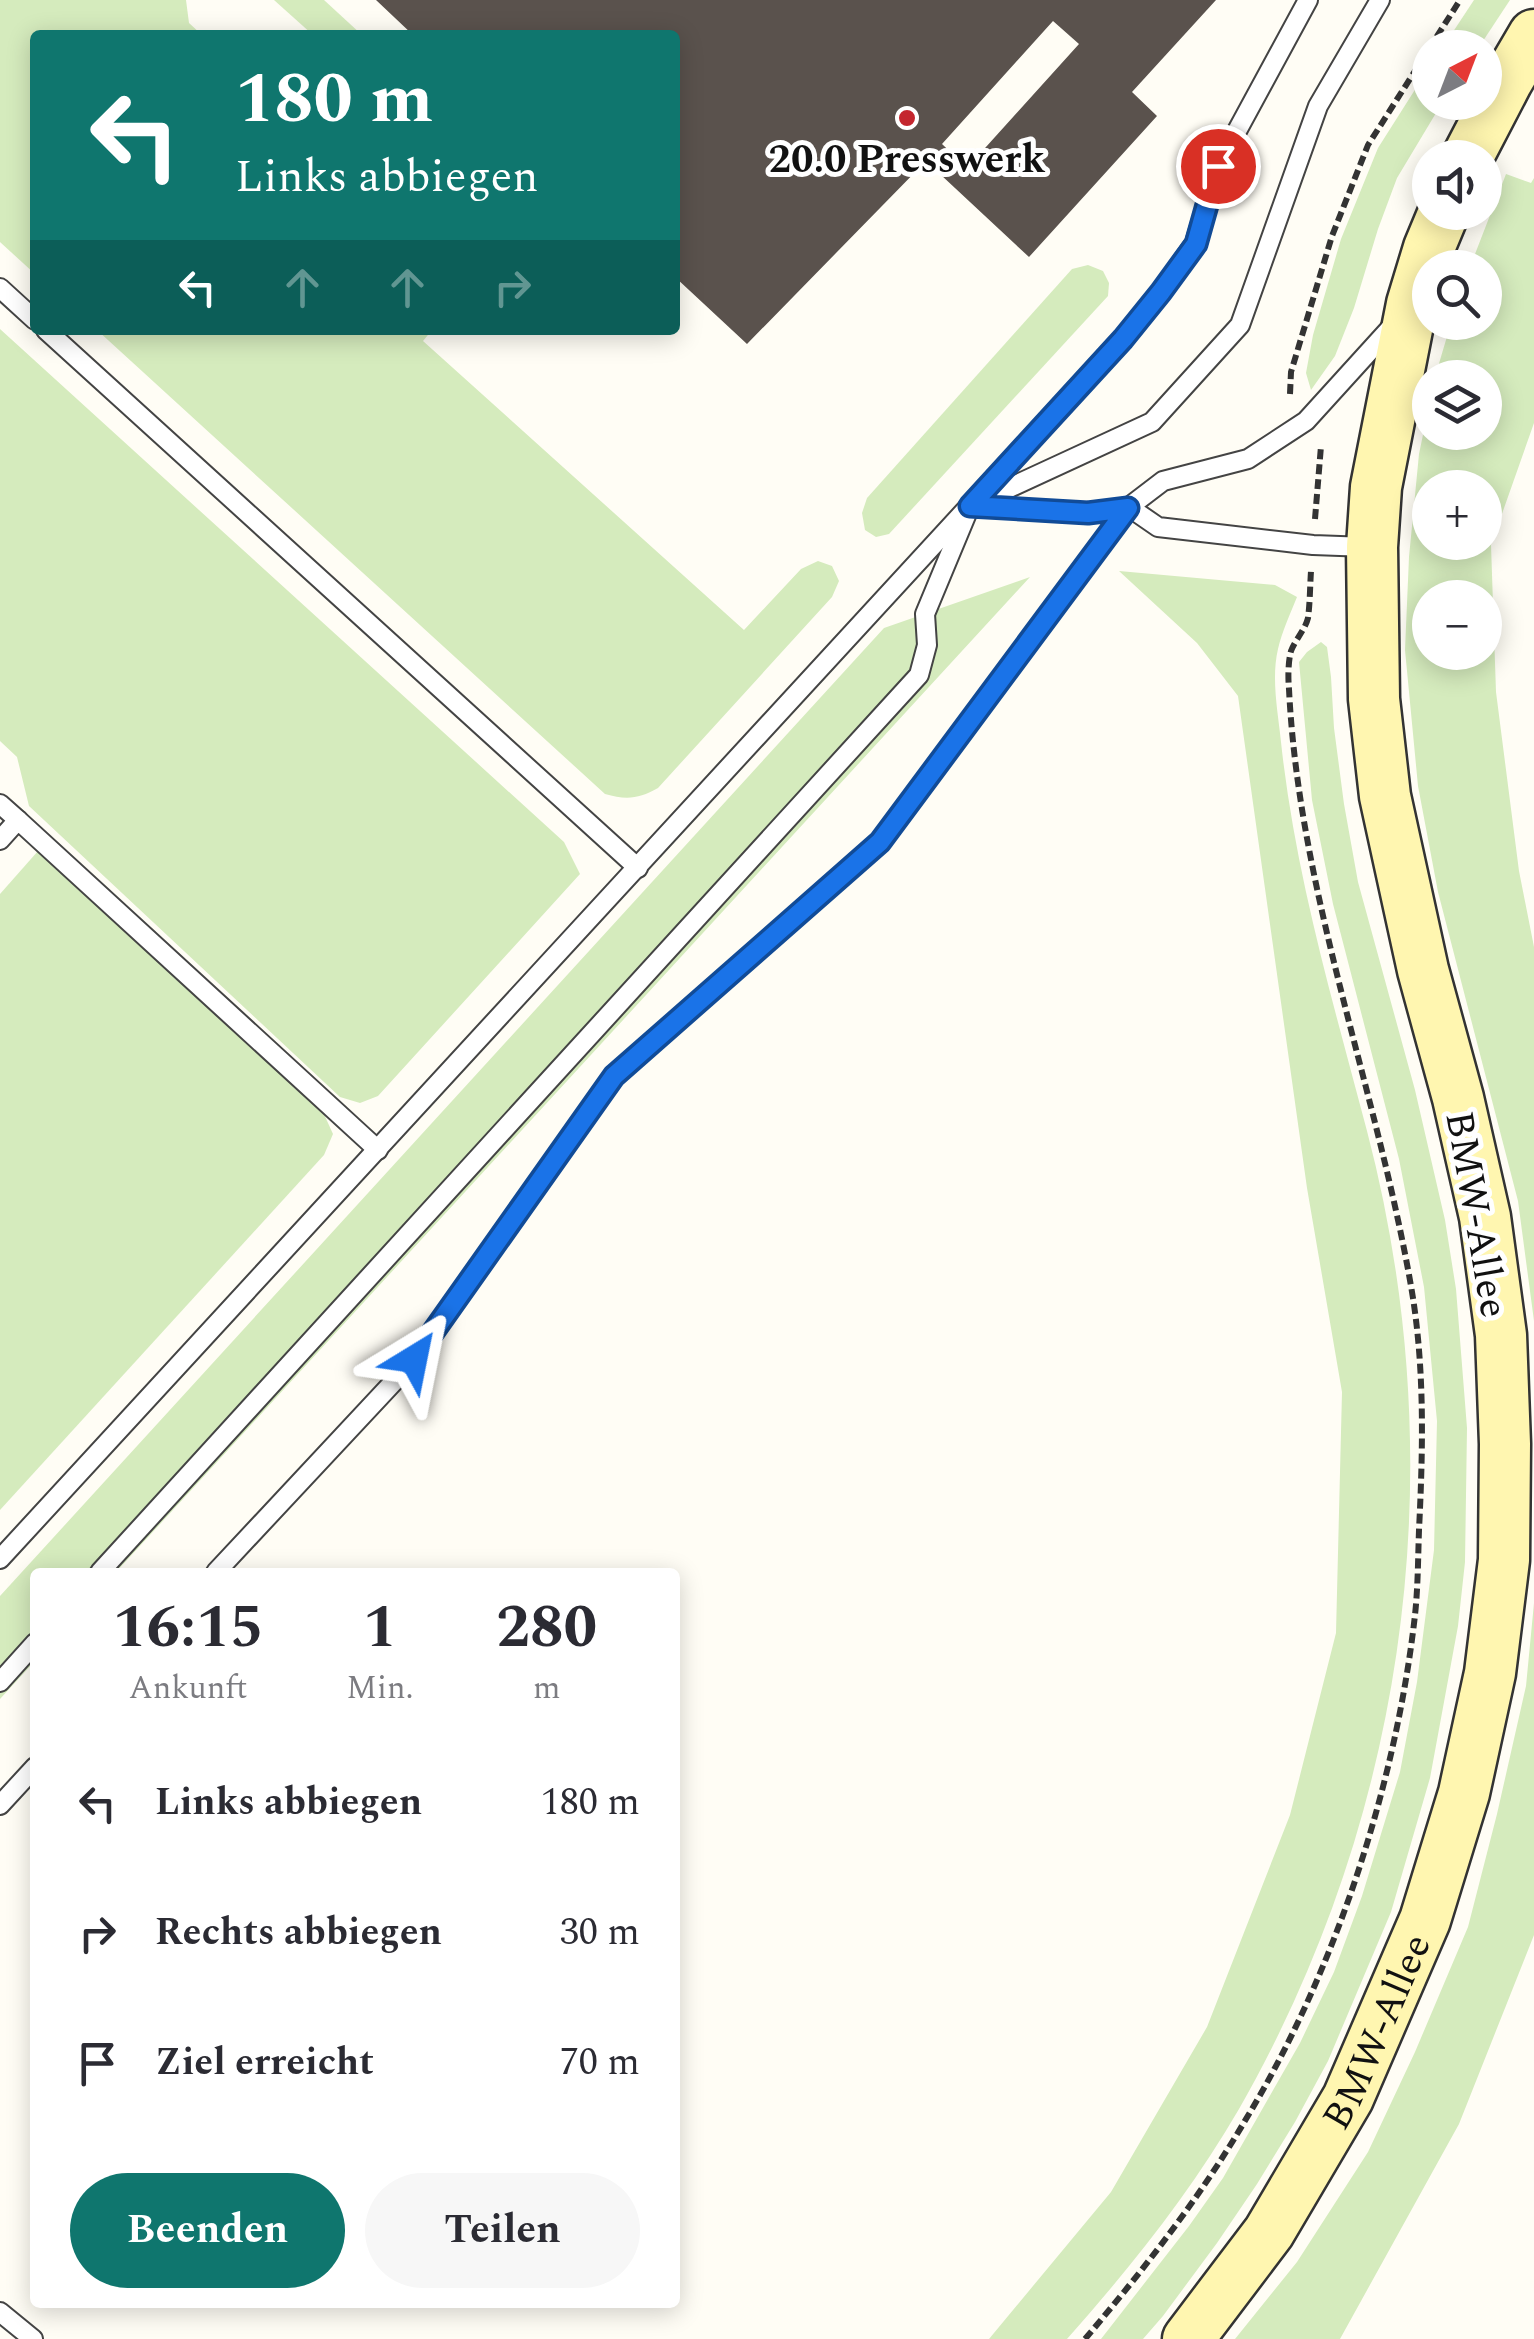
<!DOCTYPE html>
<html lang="de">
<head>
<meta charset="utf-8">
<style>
  :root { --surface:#fff; --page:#f7f7f7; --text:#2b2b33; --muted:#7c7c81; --accent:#0f766e }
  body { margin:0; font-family:Spectral,serif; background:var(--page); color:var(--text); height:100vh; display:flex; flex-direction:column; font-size:38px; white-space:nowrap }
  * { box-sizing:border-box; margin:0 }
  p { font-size:32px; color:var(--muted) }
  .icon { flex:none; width:55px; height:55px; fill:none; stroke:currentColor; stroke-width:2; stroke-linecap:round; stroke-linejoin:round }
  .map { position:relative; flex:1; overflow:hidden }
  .drawer { position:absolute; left:30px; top:1568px; width:650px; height:740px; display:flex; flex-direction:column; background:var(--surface); border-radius:10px; box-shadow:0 5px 25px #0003 }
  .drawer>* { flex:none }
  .guide { position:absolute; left:30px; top:30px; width:650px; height:305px; border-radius:10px; box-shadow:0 5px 25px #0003; background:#0f766e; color:#fff; overflow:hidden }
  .needle { width:65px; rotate:42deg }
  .fabs { position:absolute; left:1412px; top:30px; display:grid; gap:20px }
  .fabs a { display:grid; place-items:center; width:90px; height:90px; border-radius:50%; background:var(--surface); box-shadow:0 5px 25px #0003; font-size:50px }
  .pin { position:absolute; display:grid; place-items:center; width:85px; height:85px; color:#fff; margin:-42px; border:5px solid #fff; border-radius:50%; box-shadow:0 2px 10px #0007 }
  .me { position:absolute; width:110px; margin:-55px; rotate:35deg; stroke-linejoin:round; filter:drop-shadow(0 0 8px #0008) }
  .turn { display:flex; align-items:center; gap:35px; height:210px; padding:0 40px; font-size:45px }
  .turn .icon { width:130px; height:130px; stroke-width:2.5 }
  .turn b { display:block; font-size:70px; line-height:85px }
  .lanes { display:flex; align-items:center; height:95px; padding:0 40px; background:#0003; justify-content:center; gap:50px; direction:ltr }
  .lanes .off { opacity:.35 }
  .eta { display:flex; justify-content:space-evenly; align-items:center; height:170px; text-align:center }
  .eta b { font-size:60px; font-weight:700; line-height:70px }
  .cta { display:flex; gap:20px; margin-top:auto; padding:20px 40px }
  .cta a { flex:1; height:115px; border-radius:60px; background:var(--accent); color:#fff; font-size:40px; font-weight:700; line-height:115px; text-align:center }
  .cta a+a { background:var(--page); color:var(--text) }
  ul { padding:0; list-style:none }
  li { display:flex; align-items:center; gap:30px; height:130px; padding:0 40px }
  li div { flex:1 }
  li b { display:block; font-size:38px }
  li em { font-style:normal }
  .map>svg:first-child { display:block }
  .green { fill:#d5ebbd; fill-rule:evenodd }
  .building { fill:#5a524d; fill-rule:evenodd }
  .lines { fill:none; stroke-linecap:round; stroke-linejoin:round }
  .lane-casing { stroke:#444; stroke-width:22 }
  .secondary-casing { stroke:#333; stroke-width:55 }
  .path { stroke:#333; stroke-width:6; stroke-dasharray:10 5; stroke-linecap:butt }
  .lane { stroke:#fff; stroke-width:18 }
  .secondary { stroke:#fff6b0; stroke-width:50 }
  .route-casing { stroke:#114b97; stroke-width:25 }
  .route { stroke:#1a73e8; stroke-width:18 }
  .poi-dot { fill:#c4262e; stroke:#fff; stroke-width:4 }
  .labels { text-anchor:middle; stroke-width:10; stroke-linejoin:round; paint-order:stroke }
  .poi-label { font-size:40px; font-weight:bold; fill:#111; stroke:#fff }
  .street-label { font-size:40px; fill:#111; stroke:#fff }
</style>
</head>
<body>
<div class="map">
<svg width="1534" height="2339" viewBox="0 0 1534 2339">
  <rect width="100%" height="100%" fill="#fffdf5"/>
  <g class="green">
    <polygon points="0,0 186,0 189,23 202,35 35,35 35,274 0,242"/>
    <polygon points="274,0 324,0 362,35 313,35"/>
    <polygon points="1474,0 1510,0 1479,47 1443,47"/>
    <polygon points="1430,66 1430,102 1442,103 1397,178 1378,229 1354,308 1335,356 1311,390 1306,373 1313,335 1341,239 1378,148"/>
    <path d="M1506,174L1531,183L1534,178V423L1491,545L1496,692L1519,871L1534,947V1321L1518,1201L1438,892L1418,786L1405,650L1409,557L1419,454L1430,401V432H1485V378L1435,377L1451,323L1485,322V268L1470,267ZM1430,488H1485V542H1430ZM1430,598H1485V652H1430Z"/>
    <polygon points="1088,265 1103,271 1109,283 1108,296 889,534 876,537 865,530 862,513 867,498 1072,269"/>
    <polygon points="0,329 564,842 580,874 378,1096 360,1103 340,1097 29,806 17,757 0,741"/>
    <path d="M97,330H432L423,341L744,630L801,569L818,561L832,566L839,581L832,597L658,788C639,799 626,800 605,794Z"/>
    <path d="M1119,571L1275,585L1297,597C1290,614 1282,632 1278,649C1271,679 1278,712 1281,742C1295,874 1333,1002 1367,1131C1454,1463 1409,1811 1239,2109C1191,2192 1130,2268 1067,2339H989L1111,2192L1207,2027L1290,1815L1336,1633L1342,1392L1307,1188L1238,696L1197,643Z"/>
    <polygon points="1030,577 116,1572 35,1572 35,1661 0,1699 0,1596 884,628"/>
    <polygon points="1321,642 1327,647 1331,677 1334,728 1344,804 1358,882 1415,1090 1445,1220 1456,1289 1467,1428 1465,1562 1458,1626 1430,1778 1391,1912 1328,2061 1295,2122 1257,2184 1217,2243 1163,2316 1143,2339 1101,2339 1189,2226 1223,2178 1300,2043 1334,1972 1362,1896 1400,1772 1417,1682 1434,1550 1437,1421 1424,1287 1399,1159 1333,904 1312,800 1299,662 1307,652"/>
    <polygon points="38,851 323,1112 333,1134 324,1155 0,1510 0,894"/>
    <polygon points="1534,1603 1534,1935 1459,2124 1340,2339 1235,2339 1297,2262 1368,2152 1415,2052 1468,1927 1497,1814 1526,1686"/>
  </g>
  <path class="building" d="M376,0H1216L1132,92L1157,116L1029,257L926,161L747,344L675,277V35H413ZM1053,21L1079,44L967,168L942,144Z"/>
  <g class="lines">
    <g class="lane-casing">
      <g id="lane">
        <polyline points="0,288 35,320"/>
        <polyline points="46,330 638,868"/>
        <polyline points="975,506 1088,513 1129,507 1158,527 1313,545 1367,547"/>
        <polyline points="0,804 18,820"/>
        <polyline points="0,840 18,820 378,1150"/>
        <polyline points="0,1559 1123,339 1161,292 1195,243 1218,166 1308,0"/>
        <polyline points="100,1572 919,675 927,645 925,614 970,506 1152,422 1240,325 1318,106 1380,0"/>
        <polyline points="216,1572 415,1359 614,1076 880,842 1129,507 1163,481 1248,459 1306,421 1395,323"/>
        <polyline points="0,1682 35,1643"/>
        <polyline points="0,1805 35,1767"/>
        <polyline points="0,2312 33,2339"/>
      </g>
    </g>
    <g class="secondary-casing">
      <g id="secondary">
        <polyline points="1467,158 1507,81 1534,35"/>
        <path id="s1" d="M1188,2339L1269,2232L1348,2098L1425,1920L1464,1793L1490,1673L1504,1560L1505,1444L1501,1335L1485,1217L1458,1098L1423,970L1385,796L1374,699L1372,547L1376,487L1412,304L1429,248L1444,212"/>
      </g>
    </g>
    <g class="path">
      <polyline points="1290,394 1291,372 1332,236 1368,145 1460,0"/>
      <polyline points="1315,519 1321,446"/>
      <path d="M1085,2339C1144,2269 1200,2198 1246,2119C1335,1972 1396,1785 1415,1615C1418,1587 1418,1558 1419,1530C1423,1449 1425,1366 1411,1286C1376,1086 1299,893 1289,689C1288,678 1288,662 1291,651C1295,640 1305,630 1308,618C1310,603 1310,586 1311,571"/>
    </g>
    <use href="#lane" class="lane"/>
    <use href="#secondary" class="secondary"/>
  </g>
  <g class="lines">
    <g class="route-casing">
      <polyline id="route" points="414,1359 614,1076 880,842 1128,508 1088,513 970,506 1123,339 1161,292 1196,244 1218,166"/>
    </g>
    <use href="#route" class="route"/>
  </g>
  <circle class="poi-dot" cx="907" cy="118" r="10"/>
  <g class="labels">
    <g class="poi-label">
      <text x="907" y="172">20.0 Presswerk</text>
    </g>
    <g class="street-label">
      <text transform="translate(1478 1214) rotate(80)" y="14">BMW-Allee</text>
      <text dy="14" stroke="none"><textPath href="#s1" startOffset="362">BMW-Allee</textPath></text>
    </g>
  </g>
</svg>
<div class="fabs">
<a><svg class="needle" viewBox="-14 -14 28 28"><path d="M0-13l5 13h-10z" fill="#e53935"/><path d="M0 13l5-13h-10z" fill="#7c7c81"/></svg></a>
<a><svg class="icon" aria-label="sound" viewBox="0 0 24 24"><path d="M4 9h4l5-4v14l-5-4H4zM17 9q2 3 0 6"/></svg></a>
<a><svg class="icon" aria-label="search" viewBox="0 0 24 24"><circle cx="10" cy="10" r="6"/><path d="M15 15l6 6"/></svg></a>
<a><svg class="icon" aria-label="layers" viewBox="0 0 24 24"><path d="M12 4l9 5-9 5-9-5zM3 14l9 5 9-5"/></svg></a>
<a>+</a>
<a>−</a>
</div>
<div class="pin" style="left:1218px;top:166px;background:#d93025"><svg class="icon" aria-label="arrive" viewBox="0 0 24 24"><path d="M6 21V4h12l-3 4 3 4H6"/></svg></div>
<svg class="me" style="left:414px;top:1359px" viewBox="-20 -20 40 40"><path d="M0-17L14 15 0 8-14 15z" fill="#1a73e8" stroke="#fff" stroke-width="4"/></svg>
<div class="guide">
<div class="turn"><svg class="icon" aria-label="left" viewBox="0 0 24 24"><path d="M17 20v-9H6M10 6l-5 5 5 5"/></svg><div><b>180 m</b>Links abbiegen</div></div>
<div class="lanes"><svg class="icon" aria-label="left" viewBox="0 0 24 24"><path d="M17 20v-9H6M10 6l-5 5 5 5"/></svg><svg class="icon off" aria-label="ahead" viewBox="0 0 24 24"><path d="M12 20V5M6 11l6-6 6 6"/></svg><svg class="icon off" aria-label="ahead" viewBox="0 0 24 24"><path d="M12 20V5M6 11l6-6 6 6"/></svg><svg class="icon off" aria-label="right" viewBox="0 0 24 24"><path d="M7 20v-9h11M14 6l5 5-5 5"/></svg></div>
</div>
<section class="drawer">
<div class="eta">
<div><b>16:15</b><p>Ankunft</p></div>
<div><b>1</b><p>Min.</p></div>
<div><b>280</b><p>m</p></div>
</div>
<ul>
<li><svg class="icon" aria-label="left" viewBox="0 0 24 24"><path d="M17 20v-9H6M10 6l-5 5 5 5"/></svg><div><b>Links abbiegen</b></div><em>180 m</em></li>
<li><svg class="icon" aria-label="right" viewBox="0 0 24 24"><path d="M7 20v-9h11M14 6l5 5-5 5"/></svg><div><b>Rechts abbiegen</b></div><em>30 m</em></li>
<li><svg class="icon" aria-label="arrive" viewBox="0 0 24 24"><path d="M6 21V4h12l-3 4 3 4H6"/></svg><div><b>Ziel erreicht</b></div><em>70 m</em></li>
</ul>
<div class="cta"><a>Beenden</a><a>Teilen</a></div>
</section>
</div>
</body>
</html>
